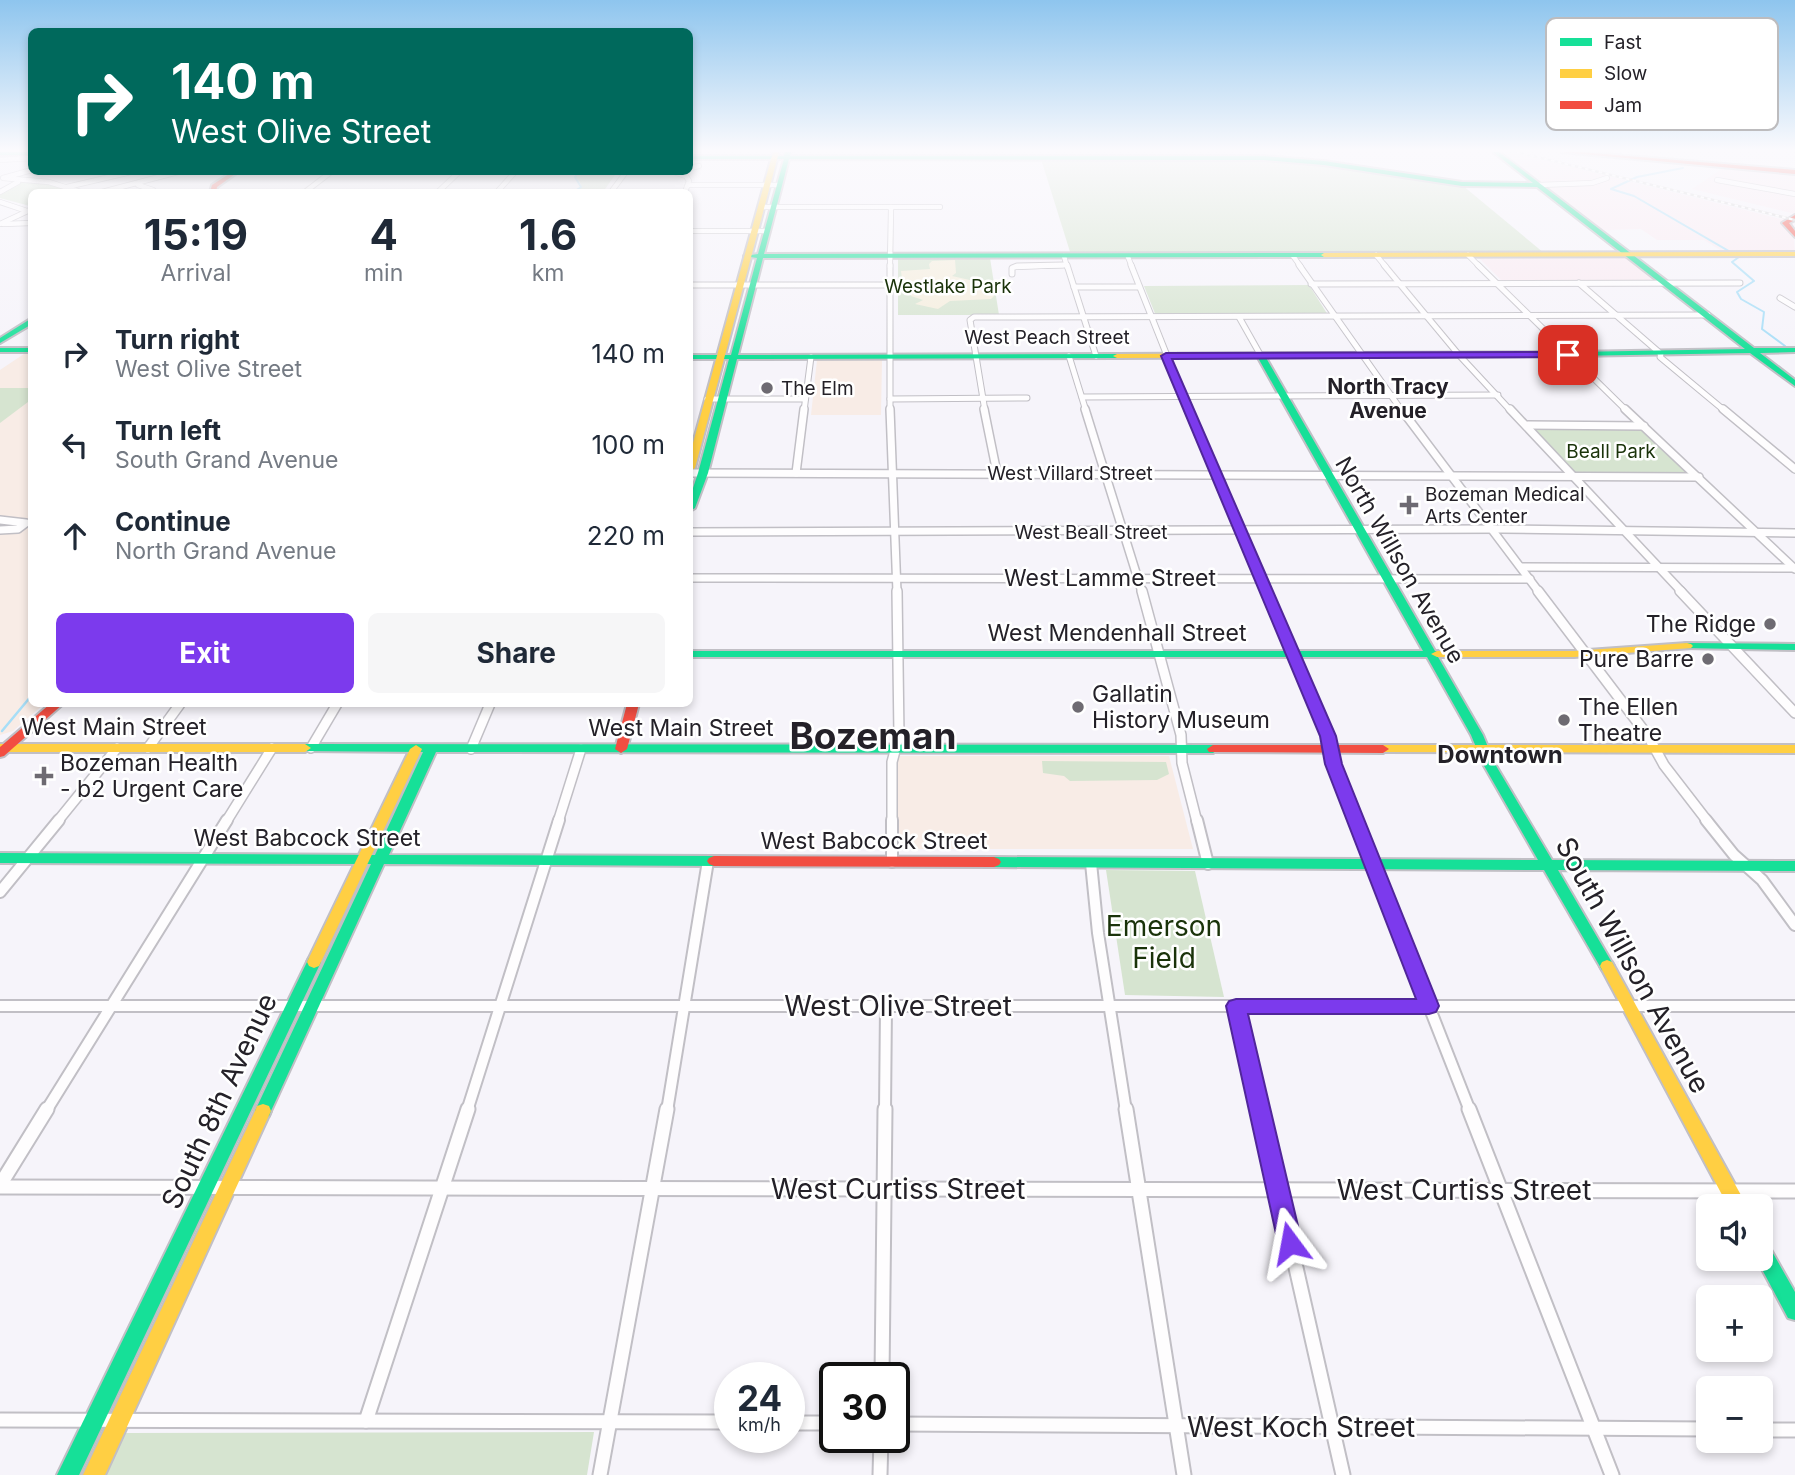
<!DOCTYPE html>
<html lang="en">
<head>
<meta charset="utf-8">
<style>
  :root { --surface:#fff; --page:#f6f6f7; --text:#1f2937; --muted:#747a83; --accent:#7c3aed }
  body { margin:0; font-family:Inter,sans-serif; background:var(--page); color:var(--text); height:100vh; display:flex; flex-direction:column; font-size:26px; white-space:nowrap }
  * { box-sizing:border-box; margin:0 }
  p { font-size:23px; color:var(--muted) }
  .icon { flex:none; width:38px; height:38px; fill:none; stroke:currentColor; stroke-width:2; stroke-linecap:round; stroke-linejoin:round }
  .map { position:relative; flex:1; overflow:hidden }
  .panel { position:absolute; left:28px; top:189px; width:665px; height:518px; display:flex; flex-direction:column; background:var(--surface); border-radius:10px; box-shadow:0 4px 10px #0003 }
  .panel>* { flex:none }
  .hud { position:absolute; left:28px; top:28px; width:665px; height:147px; border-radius:10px; box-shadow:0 4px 10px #0003; background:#00695c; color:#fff; overflow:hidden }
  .fabs { position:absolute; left:1696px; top:1194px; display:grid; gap:14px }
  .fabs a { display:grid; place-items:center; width:77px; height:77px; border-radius:10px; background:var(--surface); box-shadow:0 4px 10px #0003; font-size:35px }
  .speed { position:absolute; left:714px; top:1362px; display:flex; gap:14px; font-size:35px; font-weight:700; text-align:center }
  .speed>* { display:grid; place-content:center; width:91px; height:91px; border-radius:50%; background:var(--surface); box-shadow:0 4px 10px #0003; line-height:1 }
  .speed small { font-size:18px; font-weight:400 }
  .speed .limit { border:4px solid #111; border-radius:10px; background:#fff; color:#111 }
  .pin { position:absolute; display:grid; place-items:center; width:60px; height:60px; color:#fff; margin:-30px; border-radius:14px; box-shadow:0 4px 10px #0006 }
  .me { position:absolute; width:77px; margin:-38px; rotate:347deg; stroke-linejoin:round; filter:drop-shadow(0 0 5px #0008) }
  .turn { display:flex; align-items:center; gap:24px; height:147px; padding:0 28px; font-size:32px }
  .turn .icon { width:91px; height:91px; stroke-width:2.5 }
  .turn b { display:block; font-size:49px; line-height:60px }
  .eta { display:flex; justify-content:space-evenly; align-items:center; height:119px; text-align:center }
  .eta b { font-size:42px; font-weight:700; line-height:49px }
  .cta { display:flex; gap:14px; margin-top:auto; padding:14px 28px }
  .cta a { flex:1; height:80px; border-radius:10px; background:var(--accent); color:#fff; font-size:28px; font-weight:700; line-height:80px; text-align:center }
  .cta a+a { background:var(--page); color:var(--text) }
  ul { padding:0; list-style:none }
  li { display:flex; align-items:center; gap:21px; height:91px; padding:0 28px }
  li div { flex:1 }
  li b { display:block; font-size:26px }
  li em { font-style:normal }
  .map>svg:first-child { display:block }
  .industrial { fill:#f9eaf1 }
  .education { fill:#f8ece6 }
  .green { fill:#d6e4d0 }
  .sand { fill:#f5eedd }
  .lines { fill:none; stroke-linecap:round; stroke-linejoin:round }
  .stream-far1 { stroke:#a7def7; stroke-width:2 }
  .stream { stroke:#a7def7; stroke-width:2.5 }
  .street-far5-casing { stroke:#c1bfc5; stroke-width:6 }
  .street-far4-casing { stroke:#c1bfc5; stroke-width:7 }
  .street-far3-casing { stroke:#c1bfc5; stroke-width:10 }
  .street-far2-casing { stroke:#c1bfc5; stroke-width:12 }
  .street-far1-casing { stroke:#c1bfc5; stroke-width:14 }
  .street-casing { stroke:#c1bfc5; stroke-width:17 }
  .fast-casing { stroke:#c1bfc5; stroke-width:4 }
  .slow-casing { stroke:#c1bfc5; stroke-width:4 }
  .jam-casing { stroke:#c1bfc5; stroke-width:4 }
  .street-far5 { stroke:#fefdfe; stroke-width:4.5 }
  .street-far4 { stroke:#fefdfe; stroke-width:5 }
  .street-far3 { stroke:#fefdfe; stroke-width:7 }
  .street-far2 { stroke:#fefdfe; stroke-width:9 }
  .street-far1 { stroke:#fefdfe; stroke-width:10 }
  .street { stroke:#fefdfe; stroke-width:13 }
  .fast { fill:#16e098; fill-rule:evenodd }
  .slow { fill:#ffcf43; fill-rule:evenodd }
  .jam { fill:#f24e42; fill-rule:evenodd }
  .rail-casing { stroke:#d4d4d5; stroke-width:2.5 }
  .rail { stroke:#fff; stroke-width:2; stroke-dasharray:3.5; stroke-linecap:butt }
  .route { fill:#7c3aed; stroke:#51269a; stroke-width:2 }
  .poi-dot { fill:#6e6b72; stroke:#fff; stroke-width:2.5 }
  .labels { text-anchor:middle; stroke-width:5; stroke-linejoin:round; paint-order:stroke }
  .far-park-label { font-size:19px; fill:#1a330a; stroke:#fff }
  .far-street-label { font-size:19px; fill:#242128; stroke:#fff }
  .far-poi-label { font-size:19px; fill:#242128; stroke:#fff; text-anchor:start }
  .far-neighbourhood-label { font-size:21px; font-weight:bold; fill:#242128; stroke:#fff }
  .street-label { font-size:23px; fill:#242128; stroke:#fff }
  .poi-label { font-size:23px; fill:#242128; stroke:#fff; text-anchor:start }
  .neighbourhood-label { font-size:24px; font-weight:bold; fill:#242128; stroke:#fff }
  .near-park-label { font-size:28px; fill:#1a330a; stroke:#fff }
  .near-street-label { font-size:28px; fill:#242128; stroke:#fff }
  .town-label { font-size:37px; font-weight:bold; fill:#242128; stroke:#fff }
  .key { fill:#fff; stroke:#bdbcbe; stroke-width:2 }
  .key-label { font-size:19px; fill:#242128 }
</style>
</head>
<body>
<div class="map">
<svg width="1795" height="1475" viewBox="0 0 1795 1475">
  <rect width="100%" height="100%" fill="#f6f4fa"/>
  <g class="industrial">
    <polygon points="1499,152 1511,152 1793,222 1795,255 1728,255 1704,240 1657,240 1641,229 1604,230"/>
    <polygon points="1723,168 1795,175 1795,214 1692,189"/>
    <polygon points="1475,254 1634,254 1671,282 1502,281"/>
  </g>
  <g class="education">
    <polygon points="24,354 31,354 32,704 44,704 13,731 0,735 0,370"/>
    <polygon points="817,360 882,360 881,415 811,415"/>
    <polygon points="897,756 1169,756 1193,849 897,849"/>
  </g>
  <g class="green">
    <polygon points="1041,159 1262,159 1308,162 1462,185 1544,253 1071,255"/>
    <polygon points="577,172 617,172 603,192 574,192 581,187 580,182 575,177"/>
    <polygon points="30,181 40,182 77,192 32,192 30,206 0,198 0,194 21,182"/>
    <polygon points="898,258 990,258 999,315 898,315"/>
    <polygon points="1309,285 1328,315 1156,316 1144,286"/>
    <polygon points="0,388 31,388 32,399 0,423"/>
    <polygon points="1528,425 1644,426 1699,477 1575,476"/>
    <polygon points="1042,761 1166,762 1169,774 1157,780 1070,781 1064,776 1043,773"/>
    <polygon points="1106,870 1195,871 1224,997 1125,995"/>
    <polygon points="594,1432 587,1475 106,1475 125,1433"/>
  </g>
  <polygon class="sand" points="955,260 956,273 952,276 992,285 994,296 991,299 950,301 938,309 915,304 923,300 911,296 908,289 903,287 901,271 930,269 929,264 932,261"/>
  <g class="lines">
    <g class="stream-far1">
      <polyline points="1683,168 1637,177 1611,189 1634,196 1739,257 1732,262 1754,281 1737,292 1741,299 1764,312 1762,329 1785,346"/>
      <polyline points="574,192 581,187 575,177 578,172"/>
    </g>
    <polyline class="stream" points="2,731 32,695"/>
    <g class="street-far5-casing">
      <g id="street-far5">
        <polyline points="0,160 32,158"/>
        <polyline points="690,168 699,166"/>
        <polyline points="32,170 3,178 49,182 81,192"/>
        <polyline points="674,172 686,176 689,181 685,192"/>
        <polyline points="1717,180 1795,194"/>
        <polyline points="138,185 153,190 152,192"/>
        <polyline points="689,185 778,185"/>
        <polyline points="1539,185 1592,183 1607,178"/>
        <polyline points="67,187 131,172"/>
        <polyline points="0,192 18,182"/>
        <polyline points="102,192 178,172"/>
        <polyline points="305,192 331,172"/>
        <polyline points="306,192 438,192"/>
        <polyline points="438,192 459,172"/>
        <polyline points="497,192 515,172"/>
        <polyline points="611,192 626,172"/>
        <polyline points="0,202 27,211"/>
        <polyline points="761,207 940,207"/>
        <polyline points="0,224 32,209"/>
        <polyline points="3,224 32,223"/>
        <polyline points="690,231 766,231"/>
        <polyline points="1376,255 1386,267"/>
        <polyline points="1468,255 1480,267"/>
        <polyline points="1064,256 1067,267"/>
        <polyline points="1293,256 1301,267"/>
        <polyline points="1128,257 1132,267"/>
        <polyline points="890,267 891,207"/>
        <polyline points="1015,267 1067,265"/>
      </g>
    </g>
    <g class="street-far4-casing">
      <g id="street-far4">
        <polyline points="890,265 890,411"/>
        <polyline points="1067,265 1096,356"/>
        <polyline points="1131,265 1189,411"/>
        <polyline points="1299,265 1402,411"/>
        <polyline points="1384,265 1459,355 1511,411"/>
        <polyline points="1478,265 1627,411"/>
        <polyline points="1012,274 1012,268 1017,266 1063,265"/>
        <polyline points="1579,283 1661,354 1660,357 1725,411"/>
        <polyline points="1311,284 1740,283"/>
        <polyline points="690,285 890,285"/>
        <polyline points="1074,287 1139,287"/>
        <polyline points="1780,298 1795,307"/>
        <polyline points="1239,317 1261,356"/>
        <polyline points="1069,356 1086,411"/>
        <polyline points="1082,397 1498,395"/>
        <polyline points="707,399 805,399"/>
        <polyline points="890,399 1027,398"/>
        <polyline points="804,411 811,357"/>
        <polyline points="985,411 970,320 974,317 1708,315"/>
      </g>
    </g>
    <g class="street-far3-casing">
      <g id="street-far3">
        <polyline points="890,409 897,592"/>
        <polyline points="984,409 997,473"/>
        <polyline points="1085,409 1142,592"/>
        <polyline points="1188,409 1267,592"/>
        <polyline points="1401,409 1539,592"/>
        <polyline points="1510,409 1682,592"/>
        <polyline points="1625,409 1795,569"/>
        <polyline points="1723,409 1795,469"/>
        <polyline points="1528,425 1644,426"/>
        <polyline points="690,473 1699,477"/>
        <polyline points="796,473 804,409"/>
        <polyline points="0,520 26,523 18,529 0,530"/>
        <polyline points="690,532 1502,529 1795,533"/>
        <polyline points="1522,567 1795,568"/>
        <polyline points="690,578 1530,579"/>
      </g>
    </g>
    <g class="street-far2-casing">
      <g id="street-far2">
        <polyline points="1142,591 1181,735 1182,763 1197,822"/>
        <polyline points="1266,591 1328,736 1334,764 1356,822"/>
        <polyline points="1538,591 1648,736 1664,765 1708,822"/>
        <polyline points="1680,591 1795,713"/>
        <polyline points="148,748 180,704"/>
        <polyline points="311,748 337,704"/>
        <polyline points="471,749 490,704"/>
        <polyline points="57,822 117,748"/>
        <polyline points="226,822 272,748"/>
        <polyline points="558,822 581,749"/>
        <polyline points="892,822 892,762 899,736 897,591"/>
      </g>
    </g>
    <g class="street-far1-casing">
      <g id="street-far1">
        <polyline points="892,820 892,862"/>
        <polyline points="1197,820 1208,864"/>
        <polyline points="1356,820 1470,1111"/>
        <polyline points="1706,820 1734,855 1762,880 1795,925"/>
        <polyline points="1091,863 1098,933 1126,1111"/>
        <polyline points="0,892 59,820"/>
        <polyline points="0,1006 1795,1006"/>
        <polyline points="1236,1006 1260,1111"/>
        <polyline points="46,1111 227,820"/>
        <polyline points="467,1111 559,820"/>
        <polyline points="667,1111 708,861"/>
        <polyline points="885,1111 886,1006"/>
      </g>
    </g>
    <g class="street-casing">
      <g id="street">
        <polyline points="1126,1109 1184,1475"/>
        <polyline points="1260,1109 1343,1475"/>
        <polyline points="1469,1109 1612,1475"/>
        <polyline points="0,1185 47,1109"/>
        <polyline points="0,1187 1795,1191"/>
        <polyline points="882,1377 885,1109"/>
        <polyline points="0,1420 730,1422"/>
        <polyline points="366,1421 468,1109"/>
        <polyline points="789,1423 835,1423"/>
        <polyline points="894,1424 1708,1429"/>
        <polyline points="1760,1430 1795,1430"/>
        <polyline points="600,1475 667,1109"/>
        <polyline points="880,1475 881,1437"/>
      </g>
    </g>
    <g class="fast-casing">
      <g id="fast">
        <rect x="0" y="152" width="32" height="3"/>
        <polygon points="785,152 791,152 790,156 1264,156 1324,161 1462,182 1533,183 1493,152 1499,152 1754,348 1795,348 1795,352 1760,353 1795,380 1795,386 1750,353 1570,356 1569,354 1573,352 1745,349 1537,187 1462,186 1324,165 1264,160 789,159 764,254 1324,253 1327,255 1324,257 763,258 738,355 1117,354 1121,356 1117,358 737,359 708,473 695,508 690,511 690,497 698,473 729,359 690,359 690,355 731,355 757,258 744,256 758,254 784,159 690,159 690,156 784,156"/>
        <polygon points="32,318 32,324 0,343 0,338"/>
        <rect x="0" y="348" width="32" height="4"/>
        <polygon points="1258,354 1265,356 1435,651 1441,652 1443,654 1438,657 1483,735 1495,764 1552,860 1795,861 1795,871 1558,870 1614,966 1612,970 1607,972 1602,970 1544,870 994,867 989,865 987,862 989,859 994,857 1538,860 1483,764 1471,735 1427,657 690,657 690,651 1423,651 1257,356"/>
        <polygon points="1687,643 1795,644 1795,650 1683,648 1681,646 1683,644"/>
        <polygon points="305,744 1213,745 1219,749 1213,753 436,752 389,855 714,856 719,858 721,861 719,864 714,866 384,864 271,1111 269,1116 263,1118 257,1116 255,1111 371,864 0,863 0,853 375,855 423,752 301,751 299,748"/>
        <polygon points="314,956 319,958 321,962 79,1475 57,1475 307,962 309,958"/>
        <polygon points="1760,1239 1766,1241 1795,1292 1795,1320 1788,1318 1756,1258 1760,1258"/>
      </g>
    </g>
    <g class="slow-casing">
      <g id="slow">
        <polygon points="773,152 779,152 695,468 690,471 690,454"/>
        <polygon points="1795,252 1795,256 1324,257 1321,255 1324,253"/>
        <polygon points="1573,352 1577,354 1576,356 1117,358 1113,356 1117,354"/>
        <polygon points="1687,643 1691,644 1693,646 1691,648 1574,657 1437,657 1431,654 1437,651 1574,651"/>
        <polygon points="0,744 305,744 311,748 305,752 0,752"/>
        <polygon points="416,745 422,749 321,962 319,966 314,968 309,966 307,962 410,749"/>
        <polygon points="1383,745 1795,745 1795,753 1379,752 1377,749"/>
        <polygon points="1607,960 1612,962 1747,1206 1728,1206 1600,966 1602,962"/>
        <polygon points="263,1104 269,1106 271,1111 105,1475 83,1475 255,1111 257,1106"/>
      </g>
    </g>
    <g class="jam-casing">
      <g id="jam">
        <polygon points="1561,152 1581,152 1795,170 1795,174"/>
        <polygon points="232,172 238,172 217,187 216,192 210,192 212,185"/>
        <polygon points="1795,215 1795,220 1789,223 1795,231 1795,237 1782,223"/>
        <polygon points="50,704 63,704 4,756 0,757 0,747"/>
        <polygon points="627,704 639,704 627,749 621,753 615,749"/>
        <polygon points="1213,745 1383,745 1389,749 1383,753 1209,752 1207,749"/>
        <polygon points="714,856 994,857 999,859 1001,862 999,865 994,867 714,866 709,864 707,861 709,858"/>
      </g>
    </g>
    <use href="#street-far5" class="street-far5"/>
    <use href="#street-far4" class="street-far4"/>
    <use href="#street-far3" class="street-far3"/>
    <use href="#street-far2" class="street-far2"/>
    <use href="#street-far1" class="street-far1"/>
    <use href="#street" class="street"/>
    <use href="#fast" class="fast"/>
    <use href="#slow" class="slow"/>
    <use href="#jam" class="jam"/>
    <g class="rail-casing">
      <polyline id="rail" points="1517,152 1795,220"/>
    </g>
    <use href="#rail" class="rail"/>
  </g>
  <linearGradient id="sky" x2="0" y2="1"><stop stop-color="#8ec5ee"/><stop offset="0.42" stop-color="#fbfafd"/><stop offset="1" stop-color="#fbfafd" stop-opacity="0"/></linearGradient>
  <rect width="1795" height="358" fill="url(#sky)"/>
  <polygon class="route" points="1568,352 1573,355 1572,357 1172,359 1336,736 1342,764 1439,1006 1436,1012 1429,1014 1248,1014 1302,1243 1299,1250 1290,1254 1282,1250 1278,1243 1226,1006 1229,1001 1236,999 1416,999 1325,764 1320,736 1161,356 1166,353"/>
  <g class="poi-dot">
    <circle cx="767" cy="388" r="7"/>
    <path d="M1405.5 494.5h7v7h7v7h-7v7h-7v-7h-7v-7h7z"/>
    <circle cx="1770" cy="624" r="7"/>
    <circle cx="1708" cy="659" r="7"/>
    <circle cx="1078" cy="707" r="7"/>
    <circle cx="1564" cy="720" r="7"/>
    <path d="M40.5 765.5h7v7h7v7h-7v7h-7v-7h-7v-7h7z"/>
  </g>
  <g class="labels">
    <g class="far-park-label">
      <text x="948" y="293">Westlake Park</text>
      <text x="1611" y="458">Beall Park</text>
    </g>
    <g class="far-street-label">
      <text x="1047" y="344">West Peach Street</text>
      <text x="1070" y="480">West Villard Street</text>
      <text x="1091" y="539">West Beall Street</text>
    </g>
    <g class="far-poi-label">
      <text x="781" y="395">The Elm</text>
      <text x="1425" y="501">Bozeman Medical<tspan x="1425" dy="22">Arts Center</tspan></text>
    </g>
    <g class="far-neighbourhood-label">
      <text x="1388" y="394">North Tracy<tspan x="1388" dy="24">Avenue</tspan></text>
    </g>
    <g class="street-label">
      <text transform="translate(1400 560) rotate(60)" y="8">North Willson Avenue</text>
      <text x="1110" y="586">West Lamme Street</text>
      <text x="1117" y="641">West Mendenhall Street</text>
      <text x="114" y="735">West Main Street</text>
      <text x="681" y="736">West Main Street</text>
      <text x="307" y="846">West Babcock Street</text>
      <text x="874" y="849">West Babcock Street</text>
    </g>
    <g class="poi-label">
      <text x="1756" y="632" text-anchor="end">The Ridge</text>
      <text x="1694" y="667" text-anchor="end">Pure Barre</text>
      <text x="1092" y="702">Gallatin<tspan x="1092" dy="26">History Museum</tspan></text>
      <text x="1578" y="715">The Ellen<tspan x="1578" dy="26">Theatre</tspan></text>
      <text x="60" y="771">Bozeman Health<tspan x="60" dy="26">- b2 Urgent Care</tspan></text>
    </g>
    <g class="neighbourhood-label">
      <text x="1500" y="763">Downtown</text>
    </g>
    <g class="near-park-label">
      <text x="1164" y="936">Emerson<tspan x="1164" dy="32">Field</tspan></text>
    </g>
    <g class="near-street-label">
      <text transform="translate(1633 965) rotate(61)" y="10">South Willson Avenue</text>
      <text x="898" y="1016">West Olive Street</text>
      <text transform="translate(219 1101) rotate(-65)" y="10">South 8th Avenue</text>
      <text x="898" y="1199">West Curtiss Street</text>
      <text x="1464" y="1200">West Curtiss Street</text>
      <text x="1301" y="1437">West Koch Street</text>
    </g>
    <g class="town-label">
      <text x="873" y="749">Bozeman</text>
    </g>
  </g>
  <rect x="1546" y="18" width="232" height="112" rx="10" class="key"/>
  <rect x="1560" y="38" width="32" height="8" fill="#16e098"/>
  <rect x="1560" y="69" width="32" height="9" fill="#ffcf43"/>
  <rect x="1560" y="101" width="32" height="8" fill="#f24e42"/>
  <g class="key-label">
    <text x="1604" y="49">Fast</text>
    <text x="1604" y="80">Slow</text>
    <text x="1604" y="112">Jam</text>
  </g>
</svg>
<div class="fabs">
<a><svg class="icon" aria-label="sound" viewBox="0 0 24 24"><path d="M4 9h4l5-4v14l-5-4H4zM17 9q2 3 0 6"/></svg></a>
<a>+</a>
<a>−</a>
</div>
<div class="speed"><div>24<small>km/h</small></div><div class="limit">30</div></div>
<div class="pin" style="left:1568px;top:355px;background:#d93025"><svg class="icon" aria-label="arrive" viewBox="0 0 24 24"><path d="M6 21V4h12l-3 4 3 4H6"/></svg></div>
<svg class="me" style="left:1290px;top:1243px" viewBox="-20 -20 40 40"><path d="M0-17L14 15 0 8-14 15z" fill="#7c3aed" stroke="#fff" stroke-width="4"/></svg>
<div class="hud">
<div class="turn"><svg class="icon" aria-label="right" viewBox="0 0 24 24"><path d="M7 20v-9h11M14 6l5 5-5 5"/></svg><div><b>140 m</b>West Olive Street</div></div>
</div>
<section class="panel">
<div class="eta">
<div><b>15:19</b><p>Arrival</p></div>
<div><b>4</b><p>min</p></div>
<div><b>1.6</b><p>km</p></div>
</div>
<ul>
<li><svg class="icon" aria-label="right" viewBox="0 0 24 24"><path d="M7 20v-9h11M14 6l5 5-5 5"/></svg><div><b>Turn right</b><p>West Olive Street</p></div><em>140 m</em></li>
<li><svg class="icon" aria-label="left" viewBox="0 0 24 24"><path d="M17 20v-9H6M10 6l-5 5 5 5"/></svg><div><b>Turn left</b><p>South Grand Avenue</p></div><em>100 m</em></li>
<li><svg class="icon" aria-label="ahead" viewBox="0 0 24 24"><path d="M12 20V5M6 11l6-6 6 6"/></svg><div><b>Continue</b><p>North Grand Avenue</p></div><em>220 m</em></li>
</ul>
<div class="cta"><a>Exit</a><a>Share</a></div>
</section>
</div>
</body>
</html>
